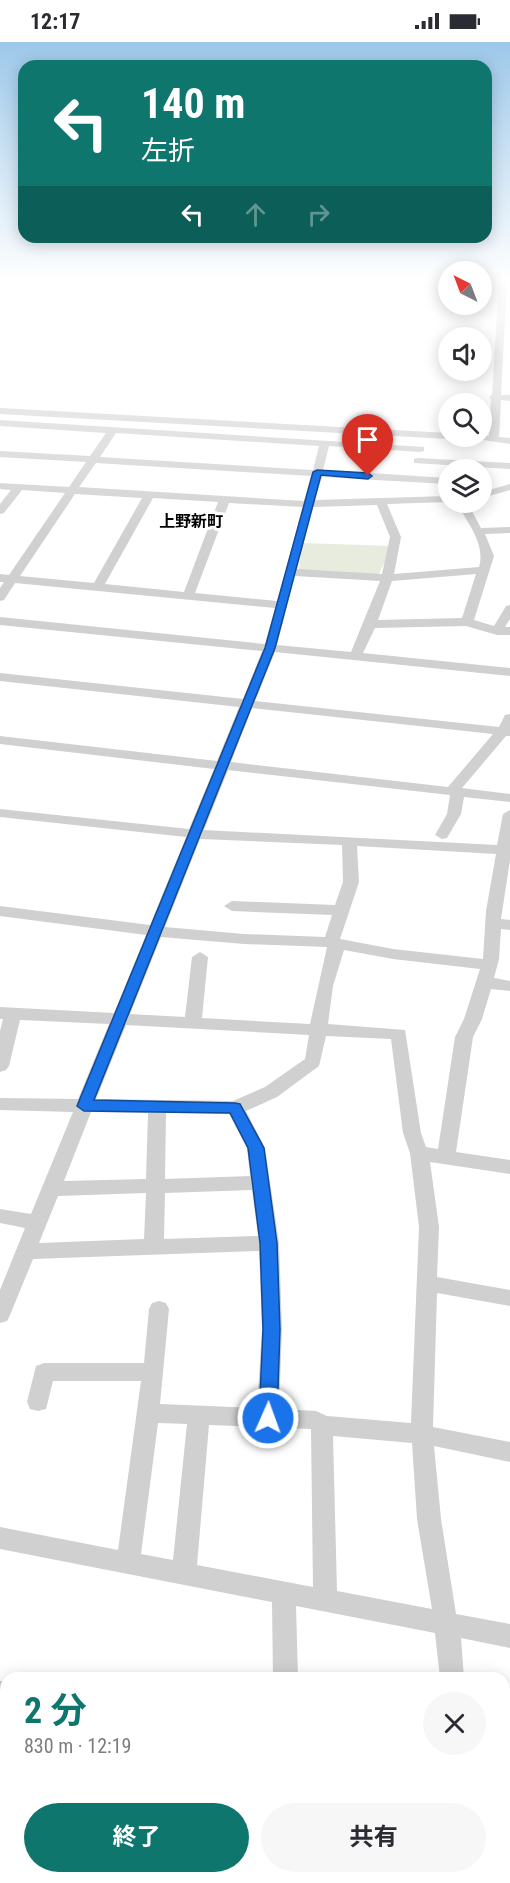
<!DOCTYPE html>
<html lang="ja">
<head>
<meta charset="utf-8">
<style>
  :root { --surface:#fff; --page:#f7f7f7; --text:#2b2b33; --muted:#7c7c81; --accent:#0f766e }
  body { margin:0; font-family:"Roboto Condensed","Noto Sans JP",sans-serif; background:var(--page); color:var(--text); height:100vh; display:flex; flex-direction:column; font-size:22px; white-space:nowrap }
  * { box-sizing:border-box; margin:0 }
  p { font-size:20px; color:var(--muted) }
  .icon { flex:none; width:33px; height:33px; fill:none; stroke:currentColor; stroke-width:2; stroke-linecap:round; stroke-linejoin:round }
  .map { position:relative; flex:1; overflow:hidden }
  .sheet { position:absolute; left:0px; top:1630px; width:510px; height:212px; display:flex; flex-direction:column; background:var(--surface); border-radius:18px 18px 0 0; box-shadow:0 3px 15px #0003 }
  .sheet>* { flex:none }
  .banner { position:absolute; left:18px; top:18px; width:474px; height:183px; border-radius:18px; box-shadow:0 3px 15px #0003; background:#0f766e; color:#fff; overflow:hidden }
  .needle { width:39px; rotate:318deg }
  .controls { position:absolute; left:438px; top:219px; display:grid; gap:12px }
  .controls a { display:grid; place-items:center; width:54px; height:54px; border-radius:50%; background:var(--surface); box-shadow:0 3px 15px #0003; font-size:30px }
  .pin { position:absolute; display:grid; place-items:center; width:51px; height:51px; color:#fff; margin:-62px -26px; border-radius:50% 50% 50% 0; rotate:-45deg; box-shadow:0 0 6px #0007 }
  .pin .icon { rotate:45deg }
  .me { position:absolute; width:66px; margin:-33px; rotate:2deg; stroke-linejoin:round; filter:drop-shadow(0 0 4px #0008) }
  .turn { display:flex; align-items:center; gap:21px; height:126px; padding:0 24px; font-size:27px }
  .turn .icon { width:78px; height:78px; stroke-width:2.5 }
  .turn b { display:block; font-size:42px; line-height:51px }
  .lanes { display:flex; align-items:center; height:57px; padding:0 24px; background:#0003; justify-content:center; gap:30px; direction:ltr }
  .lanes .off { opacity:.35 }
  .round { display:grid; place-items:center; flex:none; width:63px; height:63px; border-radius:32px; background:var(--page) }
  .overview { display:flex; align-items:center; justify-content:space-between; height:102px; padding:0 24px }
  h1 { font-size:36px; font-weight:700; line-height:45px; color:var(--accent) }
  .cta { display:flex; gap:12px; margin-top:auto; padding:12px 24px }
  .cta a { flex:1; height:69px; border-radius:36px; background:var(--accent); color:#fff; font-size:24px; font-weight:700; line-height:69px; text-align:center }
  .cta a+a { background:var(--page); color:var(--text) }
  .status { display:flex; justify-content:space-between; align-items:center; height:42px; padding:0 30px; background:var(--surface); direction:ltr }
  .status svg { height:16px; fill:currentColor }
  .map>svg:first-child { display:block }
  .green { fill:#e8ecde }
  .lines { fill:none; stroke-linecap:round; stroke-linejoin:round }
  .minor { fill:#d0d0d0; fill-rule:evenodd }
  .route { fill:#1a73e8; stroke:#114b97; stroke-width:1.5 }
  .labels { text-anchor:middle; stroke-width:6; stroke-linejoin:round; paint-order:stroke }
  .far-quarter-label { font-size:16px; font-weight:bold; fill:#000; stroke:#fff }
</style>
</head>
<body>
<div class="status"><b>12:17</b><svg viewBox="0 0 49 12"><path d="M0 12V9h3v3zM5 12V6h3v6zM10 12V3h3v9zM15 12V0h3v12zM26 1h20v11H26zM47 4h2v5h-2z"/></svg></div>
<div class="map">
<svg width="510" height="1841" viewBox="0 0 510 1841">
  <rect width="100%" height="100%" fill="#fff"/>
  <polygon class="green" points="302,501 393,504 378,533 299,528"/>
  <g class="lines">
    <g class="minor">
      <polygon points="499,237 507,237 501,353 510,353 510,359 501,358 499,395 510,396 510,402 456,394 489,394 491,357 489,355 492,353"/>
      <polygon points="0,366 448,391 448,394 453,394 448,397 0,372"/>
      <path d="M0,378L424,405V409L420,410L329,404L323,428L448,436V442L322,435L315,458L448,454V460L387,462L401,495L394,532L479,525C486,502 467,480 456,460H467L481,486L510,485V491L485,492L494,514L474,578L494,584L506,564L510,563V577L505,585H510V593H497L466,584L375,586L363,611L510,626V634L275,610L255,659L499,685L505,673L510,672V694H506L462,746L510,752V760L464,755L461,772L447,796L442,797L435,793L447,772L450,753L228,728L204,788L497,803L503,772L510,768V818L501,877L510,878V888L501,887L499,917L494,936L510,939V949L491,947L482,977L473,995L456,1110L510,1118V1132L430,1120L439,1185L437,1235L510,1248V1264L437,1251L433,1385L510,1400V1420L434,1404L441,1477L456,1572L510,1582V1606L461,1596L464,1636H440L435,1591L296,1564L298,1636H273L272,1560L0,1507V1485L118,1508L141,1339H53L46,1367L38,1369L30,1367L27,1360L36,1324L44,1321H144L149,1267L152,1261L159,1259L166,1261L169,1267L160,1362L257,1366L262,1287L259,1209L33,1217L10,1273L7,1279L0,1281V1248L25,1186L0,1181V1167L31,1172L73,1070L0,1068V1056L78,1057L109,982L20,978L9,1024L6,1028L0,1030V989L3,977H0V965L114,971L146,893L0,874V864L150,883L186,795L0,775V767L189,787L214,727L0,702V694L217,719L239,665L0,639V631L243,657L262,609L0,583V575L265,602L275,566L15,541L4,558L0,559V546L4,540H0V532L9,533L65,451L22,448L4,471L0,472V462L11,448L0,447V441L69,445L86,420L0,415V409L90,414L106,391L0,384ZM116,391L319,404L313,428L100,415ZM96,421L311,434L304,459L79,445ZM75,452L142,456L94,541L20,534ZM153,456L218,460L184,550L105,542ZM229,461L303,465L277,559L195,551ZM377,463L390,495L382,532L297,527L313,465ZM476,532L462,576L378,578L392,539ZM295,534L380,539L351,610L277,603ZM252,666L493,692L448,745L231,720ZM200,797L342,803L343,840L335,863L232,859L224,864L232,869L332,873L325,895L244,892L165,885ZM357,804L496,812L486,869L483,917L393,907L340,897L359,840ZM161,895L244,902L327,905L310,982L202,976L208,915L200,910L192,915L185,975L130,972ZM344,908L393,917L480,927L464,977L455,995L438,1107L426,1105L421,1091L405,988L328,982L333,944ZM126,983L309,993L305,1017L265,1045L233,1059L96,1057ZM326,994L391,997L403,1091L410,1111L419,1185L411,1381L327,1374L316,1369L279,1367L282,1287L279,1201L265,1106L246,1069L277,1055L319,1024ZM91,1070L148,1071L146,1137L64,1139ZM166,1071L229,1072L247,1106L250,1134L165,1137ZM252,1148L258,1194L164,1197L165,1151ZM146,1151L144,1197L39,1201L58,1154ZM158,1381L187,1382L173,1518L141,1512ZM209,1383L311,1387L313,1545L197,1523ZM333,1394L412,1401L417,1477L432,1567L337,1549Z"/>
      <polygon points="418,416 510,421 510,427 414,421 414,417"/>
      <polygon points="510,442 510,448 482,456 482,450"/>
      <rect x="0" y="1639" width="6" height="26"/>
      <rect x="504" y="1794" width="6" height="28"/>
      <rect x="267" y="1836" width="28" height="5"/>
      <rect x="456" y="1836" width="28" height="5"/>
    </g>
  </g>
  <linearGradient id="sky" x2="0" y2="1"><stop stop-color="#9cc8ea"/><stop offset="0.48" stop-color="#fff"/><stop offset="1" stop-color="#fff" stop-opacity="0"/></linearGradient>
  <rect width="510" height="495" fill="url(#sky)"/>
  <polygon class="route" points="317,428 368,431 372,434 368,437 321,433 275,606 94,1058 235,1061 240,1062 264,1106 277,1201 280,1287 277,1376 275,1382 268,1384 262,1382 259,1376 263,1287 260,1201 248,1106 230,1071 84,1069 77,1064 265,606 313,430"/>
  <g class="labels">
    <g class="far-quarter-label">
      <text x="191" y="485">上野新町</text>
    </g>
  </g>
</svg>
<div class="controls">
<a><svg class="needle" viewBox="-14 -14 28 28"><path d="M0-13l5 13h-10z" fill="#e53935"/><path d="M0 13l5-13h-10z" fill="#7c7c81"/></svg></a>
<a><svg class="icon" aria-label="sound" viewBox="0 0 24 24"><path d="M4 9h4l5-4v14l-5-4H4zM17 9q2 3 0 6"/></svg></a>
<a><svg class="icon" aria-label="search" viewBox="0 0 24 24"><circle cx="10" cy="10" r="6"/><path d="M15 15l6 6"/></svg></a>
<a><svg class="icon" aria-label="layers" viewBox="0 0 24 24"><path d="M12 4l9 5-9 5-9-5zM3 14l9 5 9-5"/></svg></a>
</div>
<div class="pin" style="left:368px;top:434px;background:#d93025"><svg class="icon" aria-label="arrive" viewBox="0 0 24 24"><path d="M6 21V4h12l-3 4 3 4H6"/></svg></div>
<svg class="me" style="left:268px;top:1376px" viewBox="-20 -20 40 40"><circle r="17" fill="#1a73e8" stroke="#fff" stroke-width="3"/><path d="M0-11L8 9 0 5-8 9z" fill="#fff"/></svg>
<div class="banner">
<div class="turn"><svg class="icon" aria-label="left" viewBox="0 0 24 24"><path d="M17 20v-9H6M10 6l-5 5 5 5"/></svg><div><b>140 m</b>左折</div></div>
<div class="lanes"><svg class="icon" aria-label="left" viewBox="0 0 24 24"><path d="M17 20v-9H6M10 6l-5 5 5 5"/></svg><svg class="icon off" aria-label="ahead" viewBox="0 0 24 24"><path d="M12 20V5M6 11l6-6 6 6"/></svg><svg class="icon off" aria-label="right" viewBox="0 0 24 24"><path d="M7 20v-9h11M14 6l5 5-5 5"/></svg></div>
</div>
<section class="sheet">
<div class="overview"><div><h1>2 分</h1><p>830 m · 12:19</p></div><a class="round"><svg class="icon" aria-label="close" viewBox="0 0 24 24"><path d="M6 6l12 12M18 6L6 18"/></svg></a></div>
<div class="cta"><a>終了</a><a>共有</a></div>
</section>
</div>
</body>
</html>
